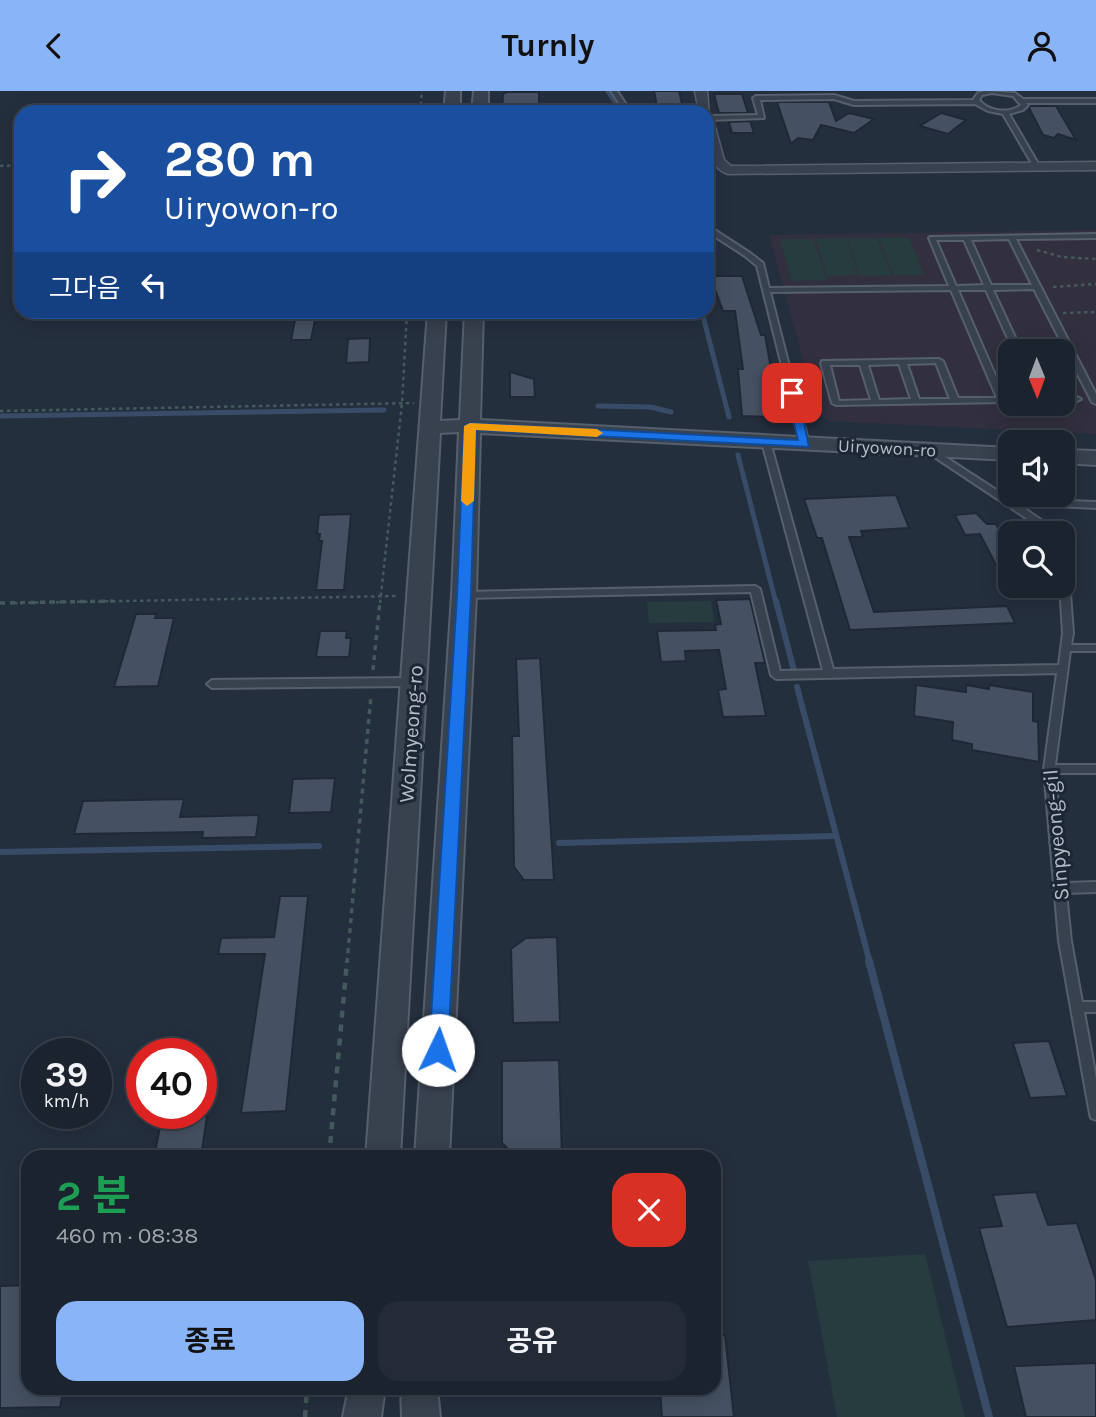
<!DOCTYPE html>
<html lang="ko">
<head>
<meta charset="utf-8">
<style>
  :root { --surface:#1b232e; --page:#242b36; --text:#f1f3f6; --muted:#a0a4aa; --line:#39404a; --accent:#8ab4f8 }
  body { margin:0; font-family:Karla,"Noto Sans KR",sans-serif; background:var(--page); color:var(--text); height:100vh; display:flex; flex-direction:column; font-size:26px; white-space:nowrap }
  * { box-sizing:border-box; margin:0 }
  p { font-size:23px; color:var(--muted) }
  .icon { flex:none; width:38px; height:38px; fill:none; stroke:currentColor; stroke-width:2; stroke-linecap:round; stroke-linejoin:round }
  .map { position:relative; flex:1; overflow:hidden }
  .sheet { position:absolute; left:21px; top:1059px; width:700px; height:245px; display:flex; flex-direction:column; background:var(--surface); border-radius:21px; box-shadow:0 4px 18px #0003,0 0 0 2px var(--line) }
  .sheet>* { flex:none }
  .guide { position:absolute; left:14px; top:14px; width:700px; height:214px; border-radius:21px; box-shadow:0 4px 18px #0003,0 0 0 2px var(--line); background:#1a4fa0; color:#fff; overflow:hidden }
  .needle { width:46px; rotate:179deg }
  .buttons { position:absolute; left:998px; top:248px; display:grid; gap:14px }
  .buttons a { display:grid; place-items:center; width:77px; height:77px; border-radius:14px; background:var(--surface); box-shadow:0 4px 18px #0003,0 0 0 2px var(--line); font-size:35px }
  .speed { position:absolute; left:21px; top:947px; display:flex; gap:14px; font-size:35px; font-weight:700; text-align:center }
  .speed>* { display:grid; place-content:center; width:91px; height:91px; border-radius:50%; background:var(--surface); box-shadow:0 4px 18px #0003,0 0 0 2px var(--line); line-height:1 }
  .speed small { font-size:18px; font-weight:400 }
  .speed .limit { border:10px solid #d22; background:#fff; color:#111 }
  .pin { position:absolute; display:grid; place-items:center; width:60px; height:60px; color:#fff; margin:-30px; border-radius:14px; box-shadow:0 4px 10px #0006 }
  .me { position:absolute; width:77px; margin:-38px; rotate:3deg; stroke-linejoin:round; filter:drop-shadow(0 0 5px #0008) }
  .turn { display:flex; align-items:center; gap:24px; height:147px; padding:0 35px; font-size:32px }
  .turn .icon { width:91px; height:91px; stroke-width:2.5 }
  .turn b { display:block; font-size:49px; line-height:60px }
  .then { display:flex; align-items:center; height:66px; padding:0 35px; background:#0003; gap:14px; font-size:26px }
  .round { display:grid; place-items:center; flex:none; width:74px; height:74px; border-radius:21px; background:var(--page) }
  .summary { display:flex; align-items:center; justify-content:space-between; height:119px; padding:0 35px }
  h1 { font-size:42px; font-weight:700; line-height:52px; color:#1e9e55 }
  .action { display:flex; gap:14px; margin-top:auto; padding:14px 35px }
  .action a { flex:1; height:80px; border-radius:21px; background:var(--accent); color:#111; font-size:28px; font-weight:700; line-height:80px; text-align:center }
  .action a+a { background:var(--page); color:var(--text) }
  header { display:flex; justify-content:space-between; align-items:center; height:91px; padding:0 35px; background:var(--accent); color:#111; font-size:32px; font-weight:700 }
  .map>svg:first-child { display:block }
  .medical { fill:#32303f; fill-rule:evenodd }
  .green { fill:#263c3f }
  .lines { fill:none; stroke-linecap:round; stroke-linejoin:round }
  .stream-far3 { stroke:#394c67; stroke-width:3.5 }
  .stream-far2 { stroke:#394c67; stroke-width:5 }
  .stream-far1 { stroke:#394c67; stroke-width:6 }
  .stream { stroke:#394c67; stroke-width:8 }
  .building { fill:#455162; stroke:#1f2835; stroke-width:2 }
  .service-casing { stroke:#565f6c; stroke-width:4 }
  .minor-casing { stroke:#565f6c; stroke-width:3 }
  .tertiary-casing { stroke:#565f6c; stroke-width:4 }
  .path-far2 { stroke:#44595c; stroke-width:2.5; stroke-dasharray:3.5 3.5; stroke-linecap:butt }
  .path-far1 { stroke:#44595c; stroke-width:3.5; stroke-dasharray:5 5; stroke-linecap:butt }
  .path { stroke:#44595c; stroke-width:4.5; stroke-dasharray:7 7; stroke-linecap:butt }
  .service { fill:#38414e; fill-rule:evenodd }
  .minor { fill:#38414e; fill-rule:evenodd }
  .tertiary { fill:#38414e; fill-rule:evenodd }
  .route { fill:#1a73e8; stroke:#114b97; stroke-width:2 }
  .slow { fill:#f59e0b }
  .labels { text-anchor:middle; stroke-width:6; stroke-linejoin:round; paint-order:stroke }
  .far-street-label { font-size:18px; fill:#b4bcc9; stroke:#1d2633 }
  .street-label { font-size:21px; fill:#b4bcc9; stroke:#1d2633 }
</style>
</head>
<body>
<header><svg class="icon" aria-label="back" viewBox="0 0 24 24"><path d="M15 5l-7 7 7 7"/></svg>Turnly<svg class="icon" aria-label="person" viewBox="0 0 24 24"><circle cx="12" cy="8" r="4"/><path d="M4 21q1-7 8-7t8 7"/></svg></header>
<div class="map">
<svg width="1096" height="1326" viewBox="0 0 1096 1326">
  <rect width="100%" height="100%" fill="#242f3e"/>
  <path class="medical" d="M1096,139V343L829,330L818,323L769,144ZM1010,261H1062V313H1010Z"/>
  <g class="green">
    <polygon points="846,147 858,184 827,185 816,148"/>
    <polygon points="847,147 877,147 891,184 860,185"/>
    <polygon points="879,147 909,147 924,184 893,184"/>
    <polygon points="780,148 813,148 827,189 792,190"/>
    <polygon points="711,510 714,531 649,532 647,511"/>
    <polygon points="925,1163 965,1326 837,1326 808,1170"/>
  </g>
  <g class="lines">
    <g class="stream-far3">
      <polyline points="607,0 621,21"/>
      <polyline points="702,220 704,227"/>
    </g>
    <g class="stream-far2">
      <polyline points="703,225 729,326"/>
      <polyline points="598,315 650,316 671,321"/>
      <polyline points="0,325 384,319"/>
      <polyline points="738,364 776,512"/>
    </g>
    <g class="stream-far1">
      <polyline points="776,510 794,580"/>
      <polyline points="797,596 870,872"/>
      <polyline points="559,752 836,745"/>
      <polyline points="0,761 319,755"/>
    </g>
    <polyline class="stream" points="869,870 989,1326"/>
  </g>
  <g class="building">
    <polygon points="654,0 679,0 684,21 658,21"/>
    <polygon points="507,1 539,1 539,19 502,21 503,3"/>
    <polygon points="714,3 742,3 748,22 719,22"/>
    <polygon points="777,11 829,11 836,30 849,22 874,28 854,42 821,34 813,49 798,47 791,53"/>
    <polygon points="1030,15 1056,15 1076,49 1058,43 1054,47 1043,44 1029,17"/>
    <polygon points="941,22 966,29 948,43 920,35"/>
    <polygon points="750,30 754,42 732,42 729,31"/>
    <polygon points="710,185 742,185 761,244 765,244 772,283 765,290 769,326 742,325 738,278 743,278 735,220 723,220"/>
    <polygon points="296,224 316,224 311,249 291,249"/>
    <polygon points="370,247 369,271 346,272 348,248"/>
    <polygon points="510,281 534,288 535,306 510,306"/>
    <polygon points="896,404 909,437 861,440 863,446 849,446 874,521 1007,515 1015,532 850,539 822,447 817,447 804,408"/>
    <polygon points="976,422 987,433 996,433 1004,448 1010,447 1010,501 980,443 965,444 955,424"/>
    <polygon points="351,423 344,499 316,499 322,450 319,450 320,443 317,443 319,424"/>
    <polygon points="750,508 765,572 755,572 766,625 723,626 718,599 726,598 719,559 685,560 686,570 661,571 657,540 716,539 715,534 721,533 716,509"/>
    <polygon points="136,523 157,523 155,527 174,527 158,595 114,596"/>
    <polygon points="320,540 347,540 346,547 351,547 349,566 316,566"/>
    <polygon points="540,567 554,789 524,789 514,776 512,645 519,645 516,568"/>
    <polygon points="916,594 966,601 966,594 989,598 989,594 1033,601 1033,630 1038,631 1039,671 972,659 972,653 952,649 953,631 914,625"/>
    <polygon points="335,687 331,721 289,722 293,688"/>
    <polygon points="184,708 180,726 259,724 256,746 202,747 203,741 74,743 83,710"/>
    <polygon points="280,805 308,805 286,1020 241,1022 265,863 218,863 221,847 274,846"/>
    <polygon points="557,846 560,931 513,932 511,858 526,847"/>
    <polygon points="1049,950 1067,1005 1030,1007 1013,952"/>
    <polygon points="559,969 562,1066 516,1066 502,1052 502,970"/>
    <polygon points="207,1025 201,1066 154,1066 162,1026"/>
    <polygon points="1036,1101 1048,1134 1077,1132 1096,1189 1096,1229 1007,1236 979,1137 1002,1135 993,1104"/>
    <polygon points="28,1194 28,1297 64,1297 60,1316 0,1317 0,1195"/>
    <polygon points="725,1244 734,1326 662,1326 660,1297 714,1297 714,1245"/>
    <polygon points="1096,1272 1096,1326 1026,1326 1014,1275"/>
  </g>
  <g class="lines">
    <g class="service-casing">
      <g id="service">
        <polygon points="611,0 617,0 631,21 625,21"/>
        <path d="M985,0L1015,2L1023,8H1096V12H1026L1028,14L1023,19L1009,23L1040,76L1037,78L1034,76L1003,23L988,20L975,13L854,14L834,8L760,9L764,27L707,29V25L758,24L753,7L756,5L834,4L854,10L973,9L978,2ZM992,2L1013,5L1021,14C1009,23 989,21 979,9L982,4Z"/>
        <path d="M707,134L750,162L763,172L769,197L949,195L929,147L930,146L1096,143V147L1016,148L1096,303V313L1092,311L1034,198L993,199L1022,261H1014L986,199H958L1006,309L1005,311L836,314L832,312L821,272L822,270L939,268L943,270L958,307H997L951,199L770,201L809,353L808,355H802L757,175L745,165L711,143L707,140ZM1009,148L1032,194H991L971,149ZM936,149H964L984,194L956,195ZM936,272L950,308H919L907,273ZM899,273L911,308L879,309L868,274ZM830,274H860L871,309L839,310Z"/>
        <polygon points="1062,306 1077,306 1081,308 1077,310 1062,310"/>
        <polygon points="766,348 770,351 833,578 1059,574 1063,542 1060,495 1062,495 1062,460 1067,463 1073,542 1071,554 1096,554 1096,560 1070,560 1055,674 1096,674 1096,682 1055,682 1065,792 1096,791 1096,801 1066,802 1071,850 1082,911 1096,911 1096,921 1084,921 1096,987 1096,1029 1091,1027 1090,1023 1059,850 1044,678 1057,582 776,588 771,584 751,501 464,507 459,504 464,501 755,495 760,498 780,580 823,579 762,351"/>
        <polygon points="930,356 1010,408 1096,411 1096,417 1018,413 1061,443 1050,443 927,361 926,359"/>
        <polygon points="412,587 417,591 412,595 212,597 207,593 212,589"/>
      </g>
    </g>
    <g class="minor-casing">
      <g id="minor">
        <polygon points="695,0 707,0 709,24 699,21"/>
        <path d="M707,25L713,29L724,69L731,75L1096,71V79L728,83C704,74 707,47 707,25Z"/>
      </g>
    </g>
    <g class="tertiary-casing">
      <g id="tertiary">
        <polygon points="446,0 460,0 460,21 444,21"/>
        <polygon points="474,0 488,0 488,21 472,21"/>
        <polygon points="428,220 446,220 440,330 460,329 465,220 483,220 480,329 1010,357 1010,369 480,342 476,504 449,1066 415,1066 452,504 459,341 440,342 400,1066 366,1066"/>
        <polygon points="1062,359 1096,360 1096,374 1062,372"/>
        <polygon points="349,1297 385,1297 381,1326 343,1326"/>
        <polygon points="401,1297 437,1297 440,1326 402,1326"/>
      </g>
    </g>
    <g class="path-far2">
      <polyline points="420,21 422,0"/>
      <polyline points="0,75 21,74"/>
      <polyline points="1037,159 1062,166 1096,168"/>
      <polyline points="1053,196 1096,193"/>
      <polyline points="1063,222 1096,221"/>
      <polyline points="0,320 414,312"/>
      <polyline points="14,512 397,505"/>
      <polyline points="380,512 402,312 407,220"/>
    </g>
    <g class="path-far1">
      <polyline points="0,512 113,510"/>
      <polyline points="373,579 380,510"/>
      <polyline points="347,872 371,604"/>
    </g>
    <g class="path">
      <polyline points="329,1066 347,870"/>
      <polyline points="305,1326 307,1297"/>
    </g>
    <use href="#service" class="service"/>
    <use href="#minor" class="minor"/>
    <use href="#tertiary" class="tertiary"/>
  </g>
  <polygon class="route" points="792,298 798,302 809,356 476,339 471,504 448,959 445,965 438,968 432,965 429,959 457,504 464,335 470,332 798,349 786,302"/>
  <polygon class="slow" points="470,332 597,338 603,342 597,346 476,339 474,410 467,415 461,410 464,335"/>
  <g class="labels">
    <g class="far-street-label">
      <text transform="translate(887 357) rotate(3)" y="6">Uiryowon-ro</text>
    </g>
    <g class="street-label">
      <text transform="translate(411 643) rotate(-86)" y="7">Wolmyeong-ro</text>
      <text transform="translate(1056 744) rotate(-95)" y="7">Sinpyeong-gil</text>
    </g>
  </g>
</svg>
<div class="buttons">
<a><svg class="needle" viewBox="-14 -14 28 28"><path d="M0-13l5 13h-10z" fill="#e53935"/><path d="M0 13l5-13h-10z" fill="#a0a4aa"/></svg></a>
<a><svg class="icon" aria-label="sound" viewBox="0 0 24 24"><path d="M4 9h4l5-4v14l-5-4H4zM17 9q2 3 0 6"/></svg></a>
<a><svg class="icon" aria-label="search" viewBox="0 0 24 24"><circle cx="10" cy="10" r="6"/><path d="M15 15l6 6"/></svg></a>
</div>
<div class="speed"><div>39<small>km/h</small></div><div class="limit">40</div></div>
<div class="pin" style="left:792px;top:302px;background:#d93025"><svg class="icon" aria-label="arrive" viewBox="0 0 24 24"><path d="M6 21V4h12l-3 4 3 4H6"/></svg></div>
<svg class="me" style="left:438px;top:959px" viewBox="-20 -20 40 40"><circle r="19" fill="#fff"/><path d="M0-13L10 11 0 6-10 11z" fill="#1a73e8"/></svg>
<div class="guide">
<div class="turn"><svg class="icon" aria-label="right" viewBox="0 0 24 24"><path d="M7 20v-9h11M14 6l5 5-5 5"/></svg><div><b>280 m</b>Uiryowon-ro</div></div>
<div class="then">그다음<svg class="icon" aria-label="left" viewBox="0 0 24 24"><path d="M17 20v-9H6M10 6l-5 5 5 5"/></svg></div>
</div>
<section class="sheet">
<div class="summary"><div><h1>2 분</h1><p>460 m · 08:38</p></div><a class="round" style="background:#d93025;color:#fff"><svg class="icon" aria-label="close" viewBox="0 0 24 24"><path d="M6 6l12 12M18 6L6 18"/></svg></a></div>
<div class="action"><a>종료</a><a>공유</a></div>
</section>
</div>
</body>
</html>
